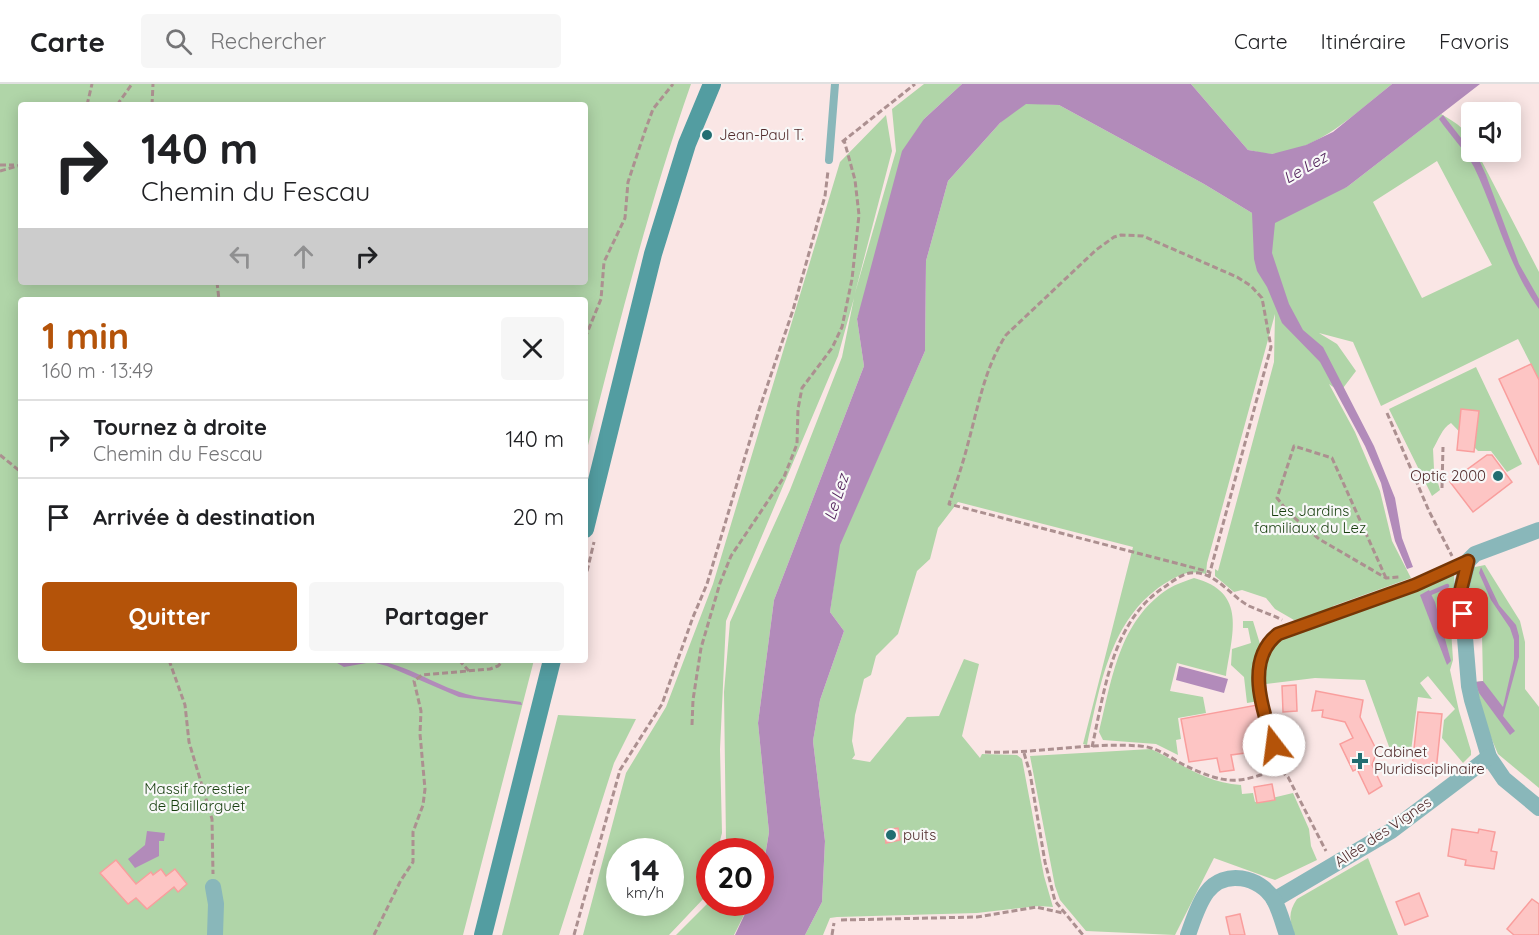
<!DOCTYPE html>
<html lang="fr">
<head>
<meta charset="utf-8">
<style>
  :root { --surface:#fff; --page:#f6f6f6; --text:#202124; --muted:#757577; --line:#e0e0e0; --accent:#b45309 }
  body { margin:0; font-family:Quicksand,sans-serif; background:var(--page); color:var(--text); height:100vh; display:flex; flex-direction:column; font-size:22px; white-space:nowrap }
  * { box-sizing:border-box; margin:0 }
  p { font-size:20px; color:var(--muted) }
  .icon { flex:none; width:33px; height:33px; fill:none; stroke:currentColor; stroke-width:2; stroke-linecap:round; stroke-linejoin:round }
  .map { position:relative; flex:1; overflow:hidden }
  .drawer { position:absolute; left:18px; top:213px; width:570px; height:366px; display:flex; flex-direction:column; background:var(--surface); border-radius:6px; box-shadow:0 3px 15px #0003 }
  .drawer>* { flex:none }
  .banner { position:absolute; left:18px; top:18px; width:570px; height:183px; border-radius:6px; box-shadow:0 3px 15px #0003; background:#fff; color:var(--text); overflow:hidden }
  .fabs { position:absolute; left:1461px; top:18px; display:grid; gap:12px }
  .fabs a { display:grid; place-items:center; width:60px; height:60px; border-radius:6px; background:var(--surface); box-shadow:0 3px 15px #0003; font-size:30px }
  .speed { position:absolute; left:606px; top:754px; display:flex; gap:12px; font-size:30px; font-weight:700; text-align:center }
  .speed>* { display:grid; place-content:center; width:78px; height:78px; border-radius:50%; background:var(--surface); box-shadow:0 3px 15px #0003; line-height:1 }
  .speed small { font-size:15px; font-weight:400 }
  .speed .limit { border:9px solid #d22; background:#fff; color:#111 }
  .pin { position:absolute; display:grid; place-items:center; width:51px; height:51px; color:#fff; margin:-26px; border-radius:12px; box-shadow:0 3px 9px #0006 }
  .me { position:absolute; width:66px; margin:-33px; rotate:345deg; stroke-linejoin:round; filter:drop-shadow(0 0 4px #0008) }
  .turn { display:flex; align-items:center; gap:21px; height:126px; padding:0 24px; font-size:27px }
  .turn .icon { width:78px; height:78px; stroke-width:2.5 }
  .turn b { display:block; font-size:42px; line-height:51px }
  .lanes { display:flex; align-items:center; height:57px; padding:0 24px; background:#0003; justify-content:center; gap:30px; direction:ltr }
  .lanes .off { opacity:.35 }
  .round { display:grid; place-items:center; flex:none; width:63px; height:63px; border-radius:6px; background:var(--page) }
  .overview { display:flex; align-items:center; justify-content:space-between; height:102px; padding:0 24px }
  h1 { font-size:36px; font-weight:700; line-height:45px; color:var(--accent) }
  .action { display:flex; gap:12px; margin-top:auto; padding:12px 24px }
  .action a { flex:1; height:69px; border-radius:6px; background:var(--accent); color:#fff; font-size:24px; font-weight:700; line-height:69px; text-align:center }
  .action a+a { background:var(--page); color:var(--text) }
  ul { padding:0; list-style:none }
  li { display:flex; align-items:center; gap:18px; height:78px; padding:0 24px; border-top:2px solid var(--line) }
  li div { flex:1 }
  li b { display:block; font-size:22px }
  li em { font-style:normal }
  header { display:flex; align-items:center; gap:36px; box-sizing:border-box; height:84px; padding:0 30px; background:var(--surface); border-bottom:2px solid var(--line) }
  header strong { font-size:28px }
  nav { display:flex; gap:33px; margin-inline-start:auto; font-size:21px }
  .search { width:420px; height:54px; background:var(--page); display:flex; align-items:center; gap:15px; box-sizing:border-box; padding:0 21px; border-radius:6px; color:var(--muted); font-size:22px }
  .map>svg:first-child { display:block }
  .green { fill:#b0d5a8; fill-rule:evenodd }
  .water { fill:#b28bba }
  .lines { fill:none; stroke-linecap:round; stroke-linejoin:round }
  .stream { stroke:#b28bba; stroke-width:4.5 }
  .building { fill:#fdc5c4; stroke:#f99e9d; stroke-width:1.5 }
  .path { stroke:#ac9090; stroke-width:3; stroke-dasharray:6 3; stroke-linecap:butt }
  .service { stroke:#89b7ba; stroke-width:8 }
  .minor { stroke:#89b7ba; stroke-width:16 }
  .secondary { stroke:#539da1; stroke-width:18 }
  .route-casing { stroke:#753606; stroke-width:15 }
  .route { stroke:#b45309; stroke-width:10 }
  .poi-dot { fill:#216d71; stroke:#f8f8f8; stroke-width:2 }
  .labels { text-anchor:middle; stroke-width:4.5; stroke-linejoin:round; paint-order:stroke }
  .poi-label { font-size:15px; fill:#512c2c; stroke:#f8f8f8; text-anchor:start }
  .park-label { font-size:15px; fill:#163e0d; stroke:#f8f8f8 }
  .street-label { font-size:15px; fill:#512c2c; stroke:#f8f8f8 }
  .water-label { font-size:16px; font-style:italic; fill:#4c1b56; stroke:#f8f8f8 }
</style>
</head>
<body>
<header>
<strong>Carte</strong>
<div class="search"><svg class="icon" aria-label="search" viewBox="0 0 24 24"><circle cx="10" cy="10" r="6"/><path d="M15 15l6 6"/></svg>Rechercher</div>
<nav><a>Carte</a><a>Itinéraire</a><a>Favoris</a></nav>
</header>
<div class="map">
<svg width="1539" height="851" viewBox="0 0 1539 851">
  <rect width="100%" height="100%" fill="#fae6e5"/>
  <g class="green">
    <path d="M0,0H691C648,122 617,248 585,373V216H21V576H534L463,851H0ZM21,21H585V198H21Z"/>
    <path d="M924,0H962L924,35L857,235L864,282L774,516L758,639L769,748L761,796L760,768H723L726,757L724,608L730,538L790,406L842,273L854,214L838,272L726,537L720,665L722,749L717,768H710L709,797L705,813L669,851H583L626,689L666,623L713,500L840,78L886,31L892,67L855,209L896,67L892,25ZM620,768H670V819H620Z"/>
    <path d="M1191,0H1392C1358,27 1317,68 1271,70C1264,70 1255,67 1248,66Z"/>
    <path d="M1023,19L1059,21L1204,100L1252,129L1347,103L1441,30C1457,40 1471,46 1472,68H1477L1539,188V296L1518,255L1381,322L1353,258L1319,249L1337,260L1356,287L1340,308L1329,300L1355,348L1380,407L1392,457L1411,494L1333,522L1332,526L1309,534L1294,536L1275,525L1266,514L1242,506L1234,508L1215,492V485L1218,487L1274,278L1275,230L1207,479L1206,490C1188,486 1180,490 1164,500C1110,535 1100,602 1087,661L1083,660L1133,463L958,418L938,444L930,475L917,487L898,550L876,572L871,591L864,595L855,631L852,657L855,671L852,675L870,678L907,633L939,632L964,575L979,580L962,652L980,674L982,670L1017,671L1022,675L1044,792L1053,823L1039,822L977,829L837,833L830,834L823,851H805L822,818L825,757L813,657L820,616L844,547L830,528L839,461L925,267L926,177L948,97L1000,39ZM1437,77L1492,181L1422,214L1373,118Z"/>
    <path d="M1476,283L1522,380L1507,388L1491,367H1478L1451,339C1442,344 1438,357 1433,365L1434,385L1440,406L1432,412L1389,325Z"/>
    <polygon points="1485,481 1520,537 1525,558 1525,605 1539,623 1539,704 1498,670 1481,630 1475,598 1483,597 1482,550 1470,549 1470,484"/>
    <path d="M1454,489L1455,512L1449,514L1453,576L1450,586L1459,627L1471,667V671L1463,679L1442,654L1444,636L1455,625L1428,592L1420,599L1432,615L1418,613L1411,667L1392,671L1365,596L1315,594L1266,600C1263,577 1260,567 1283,551Z"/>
    <path d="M1194,494C1248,508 1232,550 1226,592L1177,579L1170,607L1203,613L1206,629L1178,634L1181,655L1176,656L1178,671L1156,660L1103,656L1099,648C1112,595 1119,537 1168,505C1176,500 1186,497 1194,494Z"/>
    <polygon points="1243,537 1253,537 1260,560 1254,574 1254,584 1259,617 1247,619 1244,593 1231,581 1232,565 1251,559 1248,544 1243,544"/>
    <polygon points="558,631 636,635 614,679 559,851 502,851"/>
    <path d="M1151,665C1181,679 1205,699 1241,701L1242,710L1253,709L1255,718L1293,709L1309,745L1311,762L1317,776L1275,796L1214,774L1175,851L1086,847L1060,816L1055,802L1030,672Z"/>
    <path d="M1368,774L1398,851H1295C1289,837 1288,828 1297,815Z"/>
    <polygon points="709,818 750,819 734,851 676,851"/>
  </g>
  <g class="water">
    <polygon points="962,0 1191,0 1248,66 1272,70 1306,61 1333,48 1392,0 1480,0 1347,103 1275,139 1272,169 1289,220 1303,246 1323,263 1374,362 1395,414 1402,454 1413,483 1407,485 1395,457 1381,399 1365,362 1320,278 1282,239 1267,203 1257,187 1254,175 1252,129 1204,100 1059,21 1026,20 1000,39 948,97 926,177 925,267 840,461 830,528 844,547 820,616 813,657 825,757 822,818 805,851 735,851 750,819 760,819 761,797 769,748 758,639 774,516 864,282 857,235 902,67 924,35"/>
    <path d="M1443,31L1480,78L1486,91L1519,180L1539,215V225C1508,182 1497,131 1474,83C1465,66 1450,51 1439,35Z"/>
    <polygon points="1481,483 1499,521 1516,541 1519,552 1519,573 1503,632 1515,647 1510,651 1479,609 1475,598 1483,597 1503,623 1514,575 1514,556 1510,544 1491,516 1479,489"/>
    <polygon points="1429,506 1435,518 1451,577 1447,581 1420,511"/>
    <path d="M332,576H342L347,579C388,566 427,599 466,610C483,615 503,615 521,618L522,621L459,613L387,582L372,578L344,583Z"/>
    <polygon points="1179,582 1228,595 1224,609 1176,596"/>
    <polygon points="147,747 165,749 164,757 159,757 159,772 135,784 128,775 145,761"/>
  </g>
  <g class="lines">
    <polyline class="stream" points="1426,511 1447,502"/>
  </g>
  <g class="building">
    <polygon points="1531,280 1539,296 1539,381 1499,295"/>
    <polygon points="1461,325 1479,327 1474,368 1457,366"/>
    <polygon points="1487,371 1492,371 1512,398 1473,428 1450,398"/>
    <polygon points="1296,601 1297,627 1283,628 1282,602"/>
    <polygon points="1316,607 1363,616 1360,633 1377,667 1372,681 1382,702 1369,710 1357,685 1353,687 1340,660 1353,654 1345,638 1322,633 1323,626 1312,627"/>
    <polygon points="1257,621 1265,658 1259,658 1260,667 1231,671 1234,686 1220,688 1217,674 1189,678 1181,635"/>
    <polygon points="1418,628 1442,630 1436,687 1412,683"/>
    <polygon points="1272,700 1275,716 1257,719 1254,703"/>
    <polygon points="898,744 900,756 886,759 885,746"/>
    <polygon points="1452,745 1478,749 1479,745 1495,748 1491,767 1497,768 1494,785 1465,781 1466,776 1448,772"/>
    <polygon points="116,776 136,800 151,788 153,791 161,785 166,792 175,785 187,800 178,808 174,803 147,825 136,814 128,820 100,789"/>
    <polygon points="1419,809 1428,832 1405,841 1396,818"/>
    <polygon points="1532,815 1539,820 1539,851 1514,851 1507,845"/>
    <polygon points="1240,830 1245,851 1230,851 1226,833"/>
  </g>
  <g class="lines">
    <g class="path">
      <polyline points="87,21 92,0"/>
      <polyline points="117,21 132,0"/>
      <polyline points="152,21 153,0"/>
      <polyline points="842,58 915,0"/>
      <polyline points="0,81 14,81"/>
      <polyline points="0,87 21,81"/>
      <polyline points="217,198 219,216"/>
      <polyline points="585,254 601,215 604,178 625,134 628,98 645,47 653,25 673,0"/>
      <polyline points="1387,329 1429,427 1452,472"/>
      <polyline points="0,371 21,388"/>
      <polyline points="1442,404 1443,363"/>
      <path d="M1209,493L1210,488L1271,263L1262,214L1251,202L1237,193L1143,152L1121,151L1114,153L1096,166L1006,251C984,285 978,324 967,363C962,383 955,402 949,420L1210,488"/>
      <polyline points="1386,494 1332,374 1294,362 1277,414 1289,429 1319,455 1386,494 1399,493"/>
      <polyline points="585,496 594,458"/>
      <polyline points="169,576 185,621 189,658 212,735 213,790"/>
      <polyline points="459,576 469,587"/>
      <polyline points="692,641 693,616 701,564 720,499 731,472 784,393 797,360 798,325 802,304 832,264 842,243 852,195 859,131 855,96 844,56"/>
      <path d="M1092,663C1105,605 1112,536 1166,502C1173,497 1182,490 1190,489C1215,486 1230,512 1249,522C1260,527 1271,530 1282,536"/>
      <path d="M985,668C1037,670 1089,658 1140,662C1158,663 1170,674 1186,682C1201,689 1221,698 1239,696C1250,695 1263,690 1274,687"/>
      <polyline points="1024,669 1030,689 1045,778 1055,817 1083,851"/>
      <polyline points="1281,687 1288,693 1326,767"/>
      <polyline points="841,836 977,833 1036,823 1063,829"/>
      <polyline points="374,851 401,796 413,778 413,748 423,721 425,705 420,650 421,627 414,597 422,591 490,585 498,582 504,576"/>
      <polyline points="574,851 620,686 662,620 693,533 707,500 759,326 793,226 825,112 828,87"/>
      <polyline points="832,851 834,839"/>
    </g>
    <g class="service">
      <polyline points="829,76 835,0"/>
      <polyline points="1278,677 1269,646 1258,592 1261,571 1271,555 1292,544 1415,501 1468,478"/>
    </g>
    <g class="minor">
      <polyline points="1539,446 1475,470 1468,477 1461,505 1469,602 1472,616 1489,673 1504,695 1539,724"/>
      <polyline points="213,803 216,820 215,851"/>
      <polyline points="1274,816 1391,747 1489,673"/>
      <path d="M1188,851C1193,837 1198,820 1207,808C1224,785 1260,792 1274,816C1280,827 1283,840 1287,851"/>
    </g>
    <g class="secondary">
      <polyline points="585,445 653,170 687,60 712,0"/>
      <polyline points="483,851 552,576"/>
    </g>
  </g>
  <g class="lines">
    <g class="route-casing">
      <path id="route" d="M1274,661C1263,628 1244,576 1278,550L1415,501L1468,477L1461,505L1463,530"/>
    </g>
    <use href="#route" class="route"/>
  </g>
  <g class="poi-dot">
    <circle cx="707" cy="51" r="6"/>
    <circle cx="1498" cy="392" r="6"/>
    <path d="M1357 668h6v6h6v6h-6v6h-6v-6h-6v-6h6z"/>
    <circle cx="891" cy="751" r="6"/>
  </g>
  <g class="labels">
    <g class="poi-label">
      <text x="719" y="56">Jean-Paul T.</text>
      <text x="1486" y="397" text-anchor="end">Optic 2000</text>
      <text x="1374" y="673">Cabinet<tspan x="1374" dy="17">Pluridisciplinaire</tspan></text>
      <text x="903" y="756">puits</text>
    </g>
    <g class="park-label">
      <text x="1310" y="432">Les Jardins<tspan x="1310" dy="17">familiaux du Lez</tspan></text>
      <text x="197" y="710">Massif forestier<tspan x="197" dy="17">de Baillarguet</tspan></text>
    </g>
    <g class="street-label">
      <text transform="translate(1383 748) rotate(-34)" y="5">Allée des Vignes</text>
    </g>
    <g class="water-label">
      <text transform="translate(1305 83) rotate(-30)" y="6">Le Lez</text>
      <text transform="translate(836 413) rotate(-72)" y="6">Le Lez</text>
    </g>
  </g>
</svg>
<div class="fabs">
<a><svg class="icon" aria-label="sound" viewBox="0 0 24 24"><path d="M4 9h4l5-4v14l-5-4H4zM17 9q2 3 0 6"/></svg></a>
</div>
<div class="speed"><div>14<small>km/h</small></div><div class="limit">20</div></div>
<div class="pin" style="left:1463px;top:530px;background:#d93025"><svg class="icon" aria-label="arrive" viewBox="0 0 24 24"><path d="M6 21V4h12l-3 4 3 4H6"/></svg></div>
<svg class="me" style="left:1274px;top:661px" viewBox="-20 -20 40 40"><circle r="19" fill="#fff"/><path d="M0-13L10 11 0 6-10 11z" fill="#b45309"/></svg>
<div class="banner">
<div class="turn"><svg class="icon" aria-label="right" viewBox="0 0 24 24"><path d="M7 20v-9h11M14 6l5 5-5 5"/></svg><div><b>140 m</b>Chemin du Fescau</div></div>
<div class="lanes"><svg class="icon off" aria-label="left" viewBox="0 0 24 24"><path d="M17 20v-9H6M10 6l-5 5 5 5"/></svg><svg class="icon off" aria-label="ahead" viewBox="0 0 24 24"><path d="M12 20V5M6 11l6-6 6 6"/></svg><svg class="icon" aria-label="right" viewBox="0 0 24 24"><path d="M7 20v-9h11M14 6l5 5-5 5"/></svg></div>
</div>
<section class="drawer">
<div class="overview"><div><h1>1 min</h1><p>160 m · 13:49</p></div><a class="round"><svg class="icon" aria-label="close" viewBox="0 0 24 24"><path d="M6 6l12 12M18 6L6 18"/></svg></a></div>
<ul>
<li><svg class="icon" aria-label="right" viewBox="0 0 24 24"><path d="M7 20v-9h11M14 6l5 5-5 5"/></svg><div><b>Tournez à droite</b><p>Chemin du Fescau</p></div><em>140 m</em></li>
<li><svg class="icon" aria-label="arrive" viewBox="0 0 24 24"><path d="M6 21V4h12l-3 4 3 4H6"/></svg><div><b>Arrivée à destination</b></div><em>20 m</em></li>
</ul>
<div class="action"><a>Quitter</a><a>Partager</a></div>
</section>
</div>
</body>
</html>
